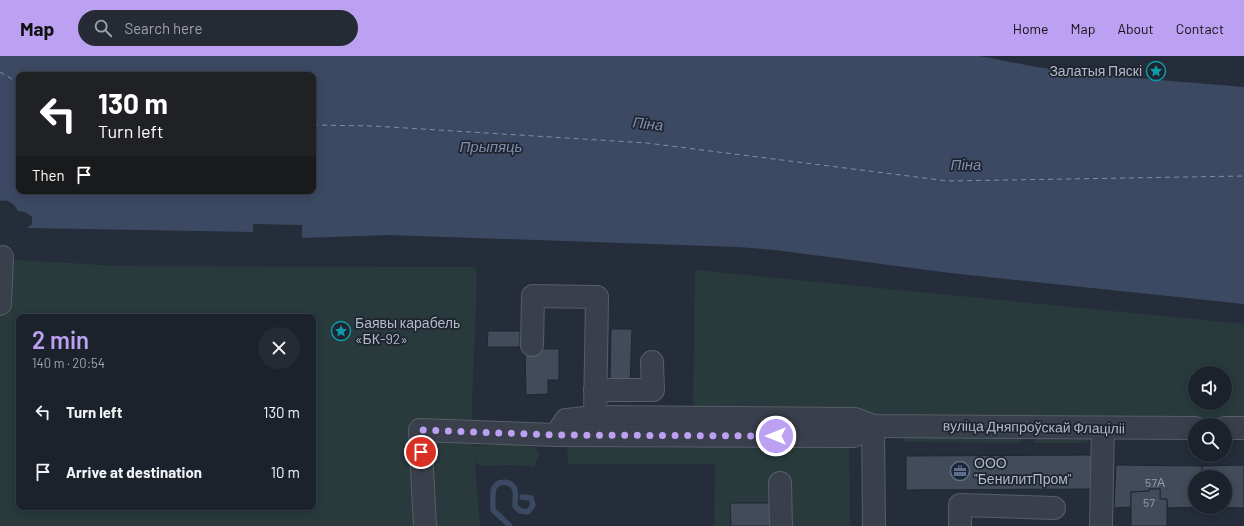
<!DOCTYPE html>
<html lang="en">
<head>
<meta charset="utf-8">
<style>
  :root { --surface:#1c222c; --page:#252a34; --text:#f1f3f6; --muted:#a0a4a9; --line:#3a3f48; --accent:#bca0f2 }
  body { margin:0; font-family:Barlow,sans-serif; background:var(--page); color:var(--text); height:100vh; display:flex; flex-direction:column; font-size:15px; white-space:nowrap }
  * { box-sizing:border-box; margin:0 }
  p { font-size:13px; color:var(--muted) }
  .icon { flex:none; width:22px; height:22px; fill:none; stroke:currentColor; stroke-width:2; stroke-linecap:round; stroke-linejoin:round }
  .map { position:relative; flex:1; overflow:hidden }
  .panel { position:absolute; left:16px; top:258px; width:300px; height:196px; display:flex; flex-direction:column; background:var(--surface); border-radius:8px; box-shadow:0 2px 10px #0003,0 0 0 1px var(--line) }
  .panel>* { flex:none }
  .top-card { position:absolute; left:16px; top:16px; width:300px; height:122px; border-radius:8px; box-shadow:0 2px 10px #0003,0 0 0 1px var(--line); background:#202124; color:#fff; overflow:hidden }
  .fabs { position:absolute; left:1188px; top:310px; display:grid; gap:8px }
  .fabs a { display:grid; place-items:center; width:44px; height:44px; border-radius:50%; background:var(--surface); box-shadow:0 2px 10px #0003,0 0 0 1px var(--line); font-size:20px }
  .pin { position:absolute; display:grid; place-items:center; width:34px; height:34px; color:#fff; margin:-17px; border:2px solid #fff; border-radius:50%; box-shadow:0 1px 4px #0007 }
  .me { position:absolute; width:44px; margin:-22px; rotate:270deg; stroke-linejoin:round; filter:drop-shadow(0 0 3px #0008) }
  .turn { display:flex; align-items:center; gap:14px; height:84px; padding:0 16px; font-size:18px }
  .turn .icon { width:52px; height:52px; stroke-width:2.5 }
  .turn b { display:block; font-size:28px; line-height:34px }
  .then { display:flex; align-items:center; height:38px; padding:0 16px; background:#0003; gap:8px; font-size:15px }
  .round { display:grid; place-items:center; flex:none; width:42px; height:42px; border-radius:21px; background:var(--page) }
  .headline { display:flex; align-items:center; justify-content:space-between; height:68px; padding:0 16px }
  h1 { font-size:24px; font-weight:600; line-height:30px; color:var(--accent) }
  ul { padding:0; list-style:none }
  li { display:flex; align-items:center; gap:12px; height:60px; padding:0 16px }
  li div { flex:1 }
  li b { display:block; font-size:15px }
  li em { font-style:normal }
  header { display:flex; align-items:center; gap:24px; box-sizing:border-box; height:56px; padding:0 20px; background:var(--accent); color:#111 }
  header strong { font-size:19px }
  nav { display:flex; gap:22px; margin-inline-start:auto; font-size:14px }
  .search { width:280px; height:36px; background:var(--page); display:flex; align-items:center; gap:10px; box-sizing:border-box; padding:0 14px; border-radius:22px; color:var(--muted); font-size:15px }
  .map>svg:first-child { display:block }
  .green { fill:#283a3c; fill-rule:evenodd }
  .water { fill:#3c4962; fill-rule:evenodd }
  .lines { fill:none; stroke-linecap:round; stroke-linejoin:round }
  .stream { stroke:#3c4962; stroke-width:5.5 }
  .ferry { stroke:#7f8eab; stroke-width:1; stroke-dasharray:5 4; stroke-linecap:butt }
  .building { fill:#424b59; stroke:#202632 }
  .minor-casing { stroke:#575d69; stroke-width:24 }
  .minor { stroke:#393f4b; stroke-width:22 }
  .route { stroke:#bca0f2; stroke-width:7; stroke-dasharray:0 12.6 }
  .labels { text-anchor:middle; stroke-width:3.5; stroke-linejoin:round; paint-order:stroke }
  .number-label { font-size:12px; fill:#989eab }
  .poi-label { font-size:14px; fill:#b4bac6; stroke:#1e2430; text-anchor:start }
  .street-label { font-size:14px; fill:#b4bac6; stroke:#1e2430 }
  .water-label { font-size:15px; font-style:italic; fill:#7f8eab; stroke:#1e2430 }
</style>
</head>
<body>
<header>
<strong>Map</strong>
<div class="search"><svg class="icon" aria-label="search" viewBox="0 0 24 24"><circle cx="10" cy="10" r="6"/><path d="M15 15l6 6"/></svg>Search here</div>
<nav><a>Home</a><a>Map</a><a>About</a><a>Contact</a></nav>
</header>
<div class="map">
<svg width="1244" height="470" viewBox="0 0 1244 470">
  <rect width="100%" height="100%" fill="#252d3a"/>
  <g class="green">
    <path d="M0,203L120,210L475,211L477,220L472,350L474,390L516,388L535,391L539,399L534,411L514,409L481,410L475,406L480,470H0ZM19,261H313V451H19Z"/>
    <path d="M695,214L1244,268V363L693,357ZM1195,317H1225V347H1195Z"/>
    <polygon points="903,379 1023,381 1020,387 904,386"/>
    <polygon points="1038,380 1089,380 1089,385 1084,387 1033,387"/>
    <polygon points="849,389 850,470 714,470 715,408 568,408 567,396 569,391 575,390"/>
  </g>
  <path class="water" d="M0,0H980L1036,11L1099,19L1244,31V248L950,217L775,194L738,191L389,179L302,182V169L253,168V176L27,172L32,168V161L25,156L18,155C14,148 9,143 0,145ZM19,19H313V135H19Z"/>
  <g class="lines">
    <path class="stream" d="M510,470L493,454C493,448 492,437 494,432C499,423 512,425 515,434C516,438 515,445 515,450L520,455L528,456L533,449L531,442L522,441"/>
    <g class="ferry">
      <polyline points="0,16 19,27"/>
      <polyline points="313,69 374,70 647,87 948,125 1244,120"/>
    </g>
  </g>
  <g class="building">
    <polygon points="611,273 632,273 630,329 610,328"/>
    <polygon points="488,275 520,275 520,291 487,291"/>
    <polygon points="525,293 559,293 559,324 548,324 548,338 526,339"/>
    <polygon points="1093,399 1093,433 906,434 906,400"/>
    <polygon points="1116,409 1202,410 1202,421 1195,421 1195,451 1203,451 1167,452 1167,443 1160,443 1160,433 1149,433 1149,435 1131,436 1131,451 1114,452"/>
    <polygon points="1244,409 1244,452 1203,451 1225,451 1225,421 1202,421 1202,410"/>
    <polygon points="1149,433 1160,433 1160,443 1167,443 1167,470 1131,470 1131,436 1149,435"/>
    <polygon points="730,447 774,447 775,470 731,470"/>
  </g>
  <g class="lines">
    <g class="minor-casing">
      <g id="minor">
        <polyline points="0,248 2,201"/>
        <polyline points="532,289 533,240 597,241 595,361"/>
        <polyline points="595,334 653,334 652,306"/>
        <polyline points="873,370 874,470"/>
        <polyline points="1225,372 1244,372"/>
        <polyline points="556,379 566,364 595,361 855,363 873,370 1195,372"/>
        <polyline points="780,427 781,470"/>
        <polyline points="425,470 420,374 556,379 854,380 873,370"/>
        <polyline points="960,470 960,449 1054,452"/>
        <polyline points="1101,470 1103,372"/>
      </g>
    </g>
    <use href="#minor" class="minor"/>
  </g>
  <g class="lines">
    <polyline class="route" points="421,396 420,374 556,379 776,380"/>
  </g>
  <defs>
    <g id="sight-ring" transform="scale(1)"><circle r="9.5" fill="#1e2430" stroke="#0f9aa8" stroke-width="1.5"/><path d="M0-6L1.8-2.2L6-1.7L2.9 1.2L3.7 5.4L0 3.3L-3.7 5.4L-2.9 1.2L-6-1.7L-1.8-2.2Z" fill="#0f9aa8"/></g>
    <g id="office-ring" transform="scale(1)"><circle r="9.5" fill="#1e2430" stroke="#5c6f8a" stroke-width="1.5"/><path d="M-6-3h4V-5.5h4V-3h4V5H-6ZM-1-4.5V-3h2v-1.5ZM-6 0V1H6V0Z" fill="#5c6f8a"/></g>
  </defs>
  <g fill-rule="evenodd">
    <use href="#sight-ring" x="1156" y="15"/>
    <use href="#sight-ring" x="341" y="275"/>
    <use href="#office-ring" x="960" y="415"/>
  </g>
  <g class="labels">
    <g class="number-label">
      <text x="1155" y="431">57А</text>
      <text x="1149" y="451">57</text>
    </g>
    <g class="poi-label">
      <text x="1142" y="20" text-anchor="end">Залатыя Пяскі</text>
      <text x="355" y="272">Баявы карабель<tspan x="355" dy="16">«БК-92»</tspan></text>
      <text x="974" y="412">ООО<tspan x="974" dy="16">"БенилитПром"</tspan></text>
    </g>
    <g class="street-label">
      <text transform="translate(1034 371) rotate(1)" y="5">вуліца Дняпроўскай Флаціліі</text>
    </g>
    <g class="water-label">
      <text transform="translate(648 68) rotate(6)" y="5">Піна</text>
      <text x="491" y="96">Прыпяць</text>
      <text x="966" y="114">Піна</text>
    </g>
  </g>
</svg>
<div class="fabs">
<a><svg class="icon" aria-label="sound" viewBox="0 0 24 24"><path d="M4 9h4l5-4v14l-5-4H4zM17 9q2 3 0 6"/></svg></a>
<a><svg class="icon" aria-label="search" viewBox="0 0 24 24"><circle cx="10" cy="10" r="6"/><path d="M15 15l6 6"/></svg></a>
<a><svg class="icon" aria-label="layers" viewBox="0 0 24 24"><path d="M12 4l9 5-9 5-9-5zM3 14l9 5 9-5"/></svg></a>
</div>
<div class="pin" style="left:421px;top:396px;background:#d93025"><svg class="icon" aria-label="arrive" viewBox="0 0 24 24"><path d="M6 21V4h12l-3 4 3 4H6"/></svg></div>
<svg class="me" style="left:776px;top:380px" viewBox="-20 -20 40 40"><circle r="17" fill="#bca0f2" stroke="#fff" stroke-width="3"/><path d="M0-11L8 9 0 5-8 9z" fill="#fff"/></svg>
<div class="top-card">
<div class="turn"><svg class="icon" aria-label="left" viewBox="0 0 24 24"><path d="M17 20v-9H6M10 6l-5 5 5 5"/></svg><div><b>130 m</b>Turn left</div></div>
<div class="then">Then<svg class="icon" aria-label="arrive" viewBox="0 0 24 24"><path d="M6 21V4h12l-3 4 3 4H6"/></svg></div>
</div>
<section class="panel">
<div class="headline"><div><h1>2 min</h1><p>140 m · 20:54</p></div><a class="round"><svg class="icon" aria-label="close" viewBox="0 0 24 24"><path d="M6 6l12 12M18 6L6 18"/></svg></a></div>
<ul>
<li><svg class="icon" aria-label="left" viewBox="0 0 24 24"><path d="M17 20v-9H6M10 6l-5 5 5 5"/></svg><div><b>Turn left</b></div><em>130 m</em></li>
<li><svg class="icon" aria-label="arrive" viewBox="0 0 24 24"><path d="M6 21V4h12l-3 4 3 4H6"/></svg><div><b>Arrive at destination</b></div><em>10 m</em></li>
</ul>
</section>
</div>
</body>
</html>
